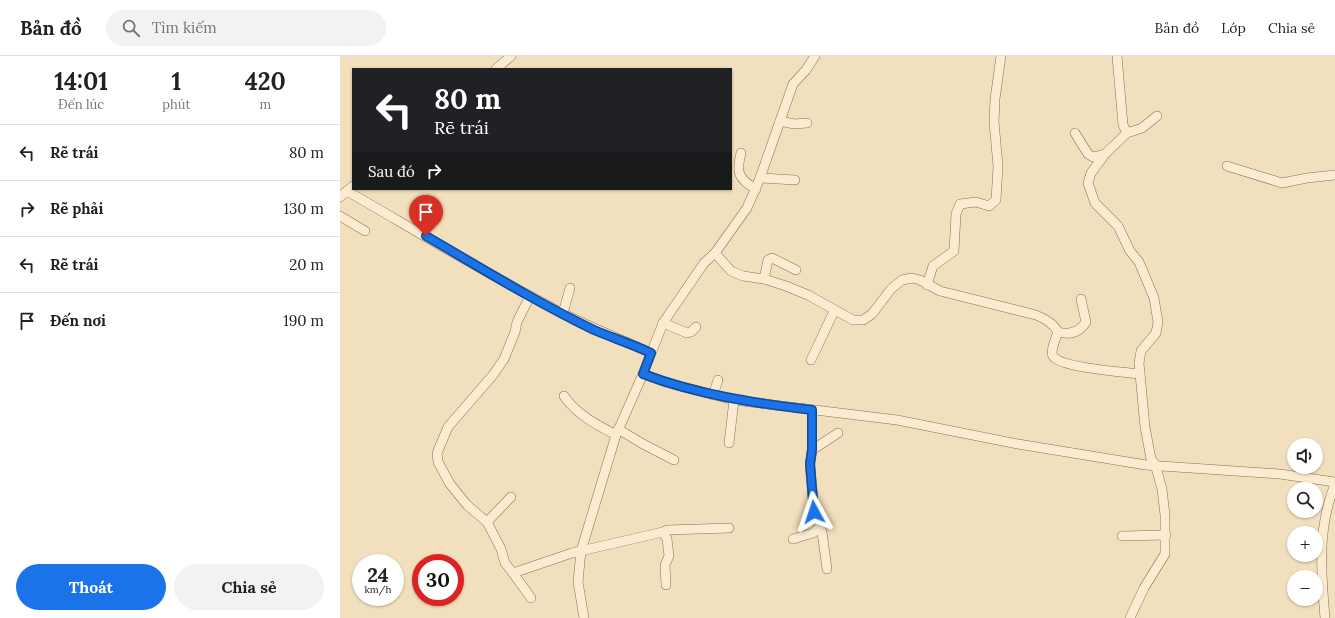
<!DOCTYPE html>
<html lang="vi">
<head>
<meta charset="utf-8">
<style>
  :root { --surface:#fff; --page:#f2f2f2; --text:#222; --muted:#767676; --line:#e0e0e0; --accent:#1a73e8 }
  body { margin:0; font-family:Lora,serif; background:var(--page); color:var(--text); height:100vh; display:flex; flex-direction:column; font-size:15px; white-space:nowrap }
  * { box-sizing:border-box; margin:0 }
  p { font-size:13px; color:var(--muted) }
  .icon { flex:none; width:22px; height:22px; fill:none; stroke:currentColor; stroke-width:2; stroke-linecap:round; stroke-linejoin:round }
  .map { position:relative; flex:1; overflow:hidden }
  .panel { display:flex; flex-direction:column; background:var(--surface); width:340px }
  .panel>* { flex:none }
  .hud { position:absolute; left:12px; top:12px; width:380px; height:122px; border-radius:0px; box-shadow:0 1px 3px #0004; background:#202124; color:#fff; overflow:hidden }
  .buttons { position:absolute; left:947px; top:382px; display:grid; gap:8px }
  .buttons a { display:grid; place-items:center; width:36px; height:36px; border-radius:50%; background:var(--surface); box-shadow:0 1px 3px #0004; font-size:20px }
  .speed { position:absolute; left:12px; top:498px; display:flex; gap:8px; font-size:20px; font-weight:700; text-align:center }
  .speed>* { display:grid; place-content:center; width:52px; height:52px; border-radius:50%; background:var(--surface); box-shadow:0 1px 3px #0004; line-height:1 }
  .speed small { font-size:10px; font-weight:400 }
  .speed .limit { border:6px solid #d22; background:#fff; color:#111 }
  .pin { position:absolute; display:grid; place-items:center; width:34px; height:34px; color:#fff; margin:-41px -17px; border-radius:50% 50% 50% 0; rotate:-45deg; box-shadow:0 0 4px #0007 }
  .pin .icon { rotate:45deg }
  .me { position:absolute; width:44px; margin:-22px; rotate:355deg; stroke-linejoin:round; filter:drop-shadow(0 0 3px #0008) }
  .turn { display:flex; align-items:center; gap:14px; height:84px; padding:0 16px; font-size:18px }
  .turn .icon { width:52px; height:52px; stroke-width:2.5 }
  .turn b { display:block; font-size:28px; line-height:34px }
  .then { display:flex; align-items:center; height:38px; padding:0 16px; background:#0003; gap:8px; font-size:15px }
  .eta { display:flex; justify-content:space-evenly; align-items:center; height:68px; text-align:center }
  .eta b { font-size:24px; font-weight:800; line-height:28px }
  .action { display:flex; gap:8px; margin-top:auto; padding:8px 16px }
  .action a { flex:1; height:46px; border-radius:24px; background:var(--accent); color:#fff; font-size:16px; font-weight:800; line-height:46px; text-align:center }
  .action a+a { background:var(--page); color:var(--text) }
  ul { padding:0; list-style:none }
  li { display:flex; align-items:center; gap:12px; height:56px; padding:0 16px; border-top:1px solid var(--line) }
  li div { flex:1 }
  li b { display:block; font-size:15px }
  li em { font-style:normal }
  header { display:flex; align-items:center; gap:24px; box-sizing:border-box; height:56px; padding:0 20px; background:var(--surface); border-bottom:1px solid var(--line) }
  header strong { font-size:19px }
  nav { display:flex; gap:22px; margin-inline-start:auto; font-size:14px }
  .search { width:280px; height:36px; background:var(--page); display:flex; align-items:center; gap:10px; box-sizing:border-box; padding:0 14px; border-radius:22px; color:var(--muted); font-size:15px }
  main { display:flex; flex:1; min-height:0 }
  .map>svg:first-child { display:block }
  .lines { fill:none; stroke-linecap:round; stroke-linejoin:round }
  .minor-casing { stroke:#8a6e55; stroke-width:10 }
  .minor { stroke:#fbecd1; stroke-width:9 }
  .route-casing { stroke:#114b97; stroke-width:10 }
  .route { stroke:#1a73e8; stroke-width:7 }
</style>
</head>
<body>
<header>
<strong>Bản đồ</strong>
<div class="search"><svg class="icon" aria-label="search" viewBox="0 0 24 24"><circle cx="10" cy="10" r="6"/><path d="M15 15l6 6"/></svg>Tìm kiếm</div>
<nav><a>Bản đồ</a><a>Lớp</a><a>Chia sẻ</a></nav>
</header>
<main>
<section class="panel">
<div class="eta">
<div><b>14:01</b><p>Đến lúc</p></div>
<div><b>1</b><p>phút</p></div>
<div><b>420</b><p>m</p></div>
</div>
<ul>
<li><svg class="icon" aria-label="left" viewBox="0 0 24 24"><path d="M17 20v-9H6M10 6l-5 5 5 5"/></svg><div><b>Rẽ trái</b></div><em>80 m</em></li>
<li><svg class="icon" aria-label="right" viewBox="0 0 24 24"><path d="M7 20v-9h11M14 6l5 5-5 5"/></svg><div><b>Rẽ phải</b></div><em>130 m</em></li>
<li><svg class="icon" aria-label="left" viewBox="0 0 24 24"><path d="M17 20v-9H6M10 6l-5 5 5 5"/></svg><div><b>Rẽ trái</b></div><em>20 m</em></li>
<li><svg class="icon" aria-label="arrive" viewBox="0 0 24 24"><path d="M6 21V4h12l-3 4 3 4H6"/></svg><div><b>Đến nơi</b></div><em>190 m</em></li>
</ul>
<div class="action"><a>Thoát</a><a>Chia sẻ</a></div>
</section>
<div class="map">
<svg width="995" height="562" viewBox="0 0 995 562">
  <rect width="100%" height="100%" fill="#f1dfbd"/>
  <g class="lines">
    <g class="minor-casing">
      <g id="minor">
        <polyline points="777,0 783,69 786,75 790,76 802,72 817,60"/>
        <polyline points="156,13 171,0"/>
        <polyline points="440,65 454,68 467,67"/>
        <polyline points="788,76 765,98 751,117 748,127 755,147 778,170 790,195 799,206 814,242 818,266 816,277 801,295 799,307 805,371 811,403 815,408 822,433 825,459 825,498 804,532 790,562"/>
        <polyline points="735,77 748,98 753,101 765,98"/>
        <path d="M401,97C396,116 398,123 416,133"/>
        <polyline points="887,110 942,127 967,122 995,119"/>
        <polyline points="420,122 455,124"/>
        <path d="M7,135C78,176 149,219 222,257C251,272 281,283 311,297"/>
        <polyline points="0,141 13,130"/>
        <polyline points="0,160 25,175"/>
        <path d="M375,197L391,215L403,220L424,223L446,230L468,239L513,264H523L532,258L551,233L562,224L572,222L580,224L600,235L696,259C705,263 713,267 718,276C716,282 710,295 713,300C720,312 785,316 800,318"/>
        <polyline points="424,223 428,204 432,202 456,214"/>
        <polyline points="587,229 593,210 614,195 616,158 620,148 636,146 649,150 656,144 658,110 654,66 655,43 661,0"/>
        <polyline points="190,240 177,266 175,276 164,303 153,319 108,371 97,397 98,406 110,428 127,449 147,466 161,493 165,507 173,517 232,497 323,476 327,483 329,500 325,509 326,529"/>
        <polyline points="223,257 230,232"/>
        <polyline points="323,267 347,277 351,276 356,271"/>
        <path d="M718,276C729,279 739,277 746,266L741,243"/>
        <polyline points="471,304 494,255"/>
        <polyline points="303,318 328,327 394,344 557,364 678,388 806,409 940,418 995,426"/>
        <polyline points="373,339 378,324"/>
        <path d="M224,340C236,358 257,369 276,379"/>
        <polyline points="472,354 472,394 470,408 474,456 482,476 487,513"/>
        <polyline points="278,373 303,388 334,404"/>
        <polyline points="389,387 394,344"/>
        <polyline points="472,394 498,377"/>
        <polyline points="147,466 171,441"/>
        <polyline points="323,476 327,474 389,472"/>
        <polyline points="782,480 826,479"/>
        <polyline points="453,483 473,477 479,472"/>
        <polyline points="173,517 191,542"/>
        <polyline points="244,562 238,526 241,495 276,379 303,318 323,267 364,207 375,197 407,152 420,122 453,28 466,14 475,0"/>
        <path d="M985,562C981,514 977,474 995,428"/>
      </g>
    </g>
    <use href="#minor" class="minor"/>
  </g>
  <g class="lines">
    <g class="route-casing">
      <path id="route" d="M86,180C141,212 196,246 254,274C273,282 292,288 311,297L303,318C359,339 414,347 472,354V394L470,408L474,456"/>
    </g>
    <use href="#route" class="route"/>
  </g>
</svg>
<div class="buttons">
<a><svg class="icon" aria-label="sound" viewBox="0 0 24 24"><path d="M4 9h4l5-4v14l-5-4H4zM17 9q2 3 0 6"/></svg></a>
<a><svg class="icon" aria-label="search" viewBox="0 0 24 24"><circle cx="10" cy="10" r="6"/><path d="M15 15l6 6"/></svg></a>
<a>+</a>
<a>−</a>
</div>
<div class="speed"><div>24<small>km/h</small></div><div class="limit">30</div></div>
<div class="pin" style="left:86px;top:180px;background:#d93025"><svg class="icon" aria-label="arrive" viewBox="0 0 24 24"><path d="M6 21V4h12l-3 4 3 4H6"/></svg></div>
<svg class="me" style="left:474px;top:456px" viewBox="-20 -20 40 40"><path d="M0-17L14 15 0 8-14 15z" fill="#1a73e8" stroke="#fff" stroke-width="4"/></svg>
<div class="hud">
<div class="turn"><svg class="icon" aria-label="left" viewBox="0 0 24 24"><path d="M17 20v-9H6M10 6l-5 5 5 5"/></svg><div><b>80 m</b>Rẽ trái</div></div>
<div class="then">Sau đó<svg class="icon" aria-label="right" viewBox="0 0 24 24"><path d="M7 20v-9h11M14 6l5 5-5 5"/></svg></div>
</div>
</div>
</main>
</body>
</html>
